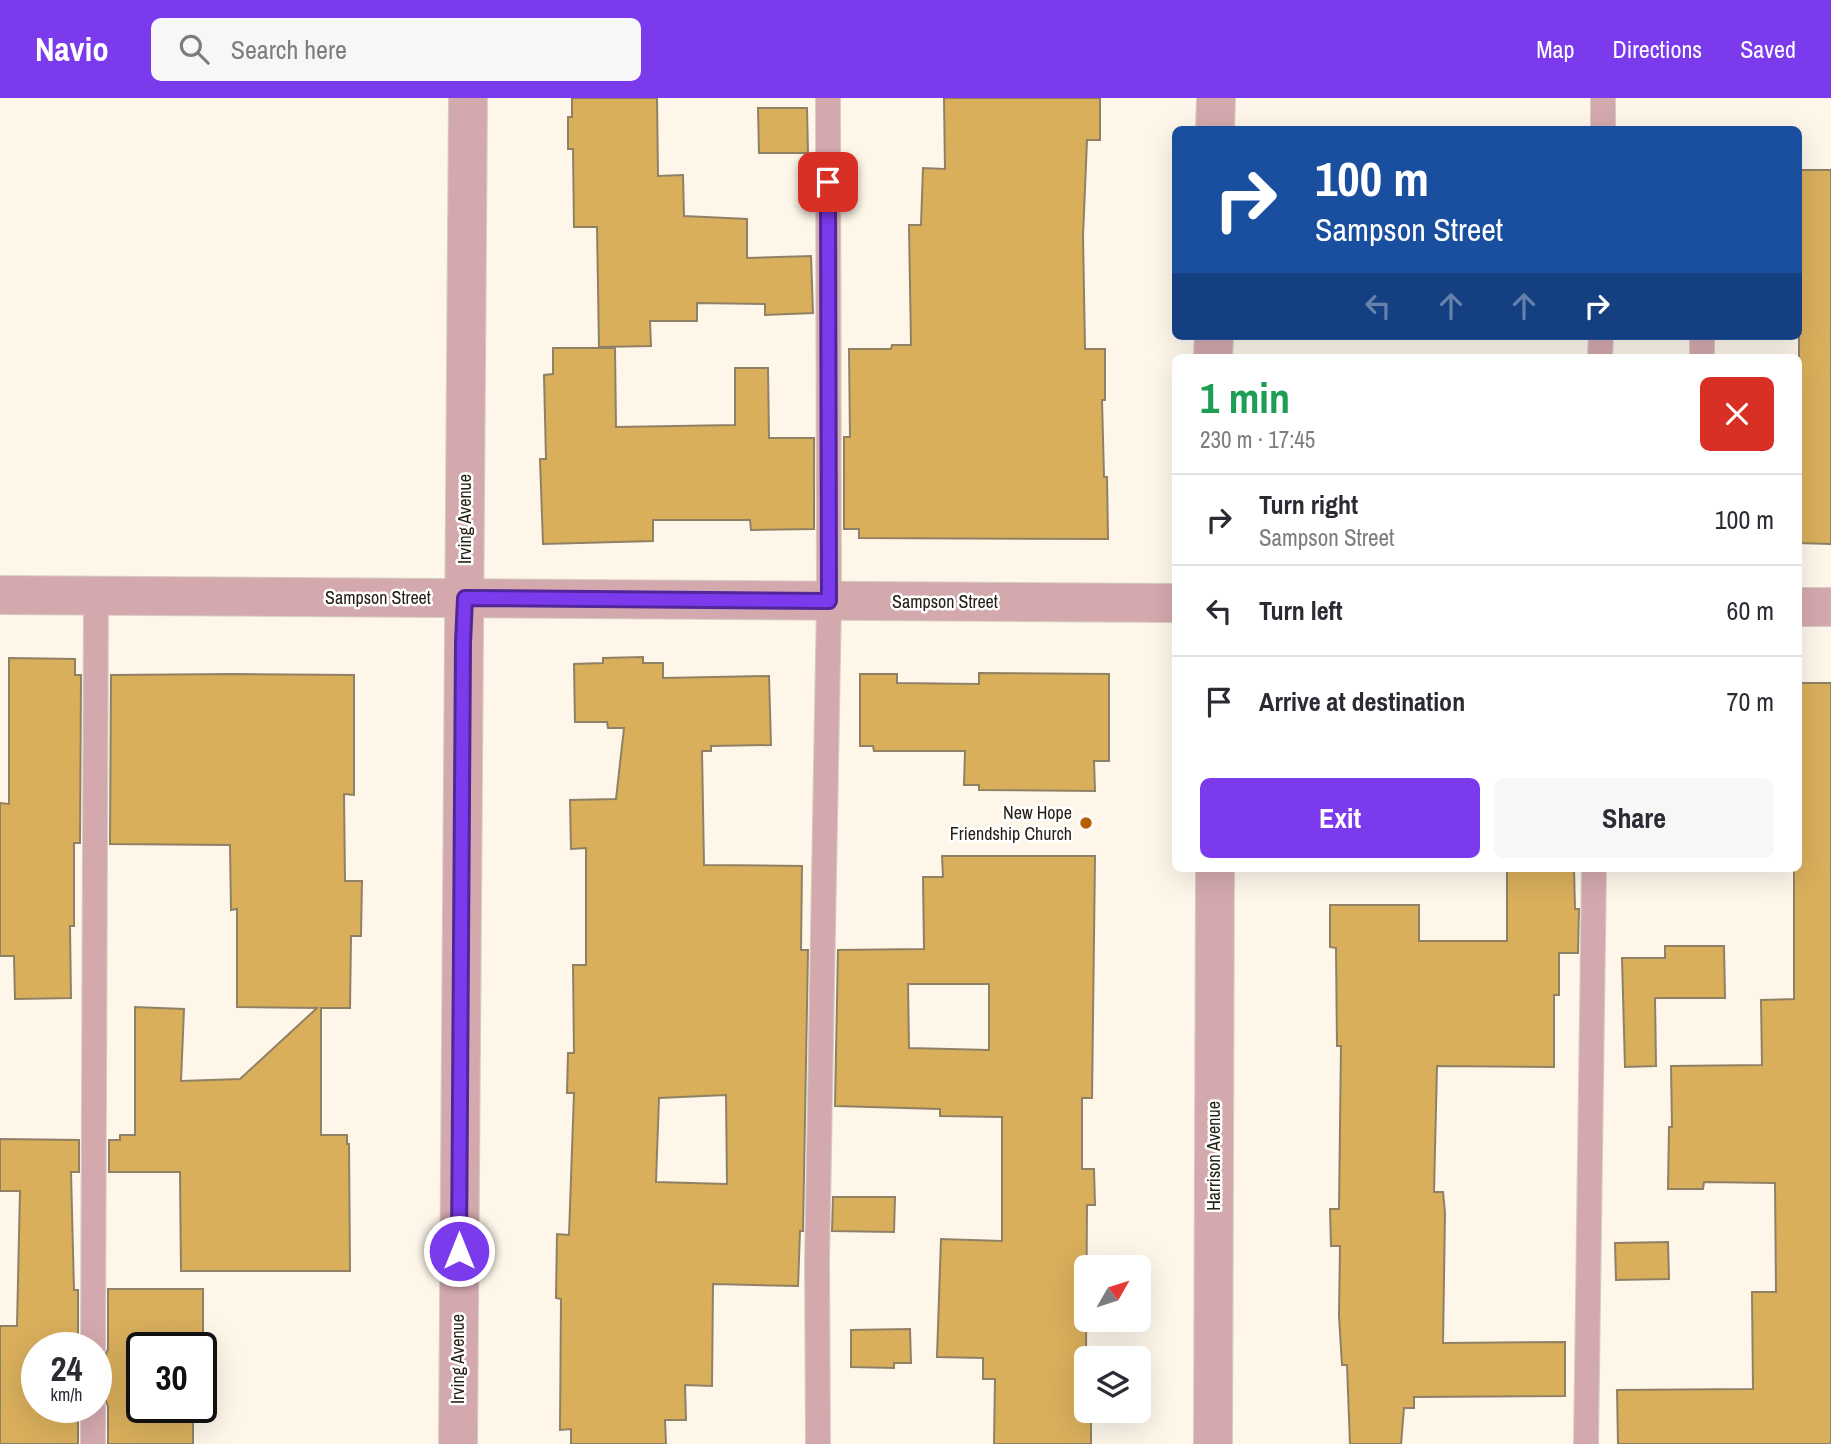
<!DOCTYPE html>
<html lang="en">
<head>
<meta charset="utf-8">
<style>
  :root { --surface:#fff; --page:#f7f7f7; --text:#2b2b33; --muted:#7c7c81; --line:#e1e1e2; --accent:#7c3aed }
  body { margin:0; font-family:"Archivo Narrow",sans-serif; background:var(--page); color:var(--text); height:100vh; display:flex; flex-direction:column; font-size:26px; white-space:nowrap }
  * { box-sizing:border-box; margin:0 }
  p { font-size:23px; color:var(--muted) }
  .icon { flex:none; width:38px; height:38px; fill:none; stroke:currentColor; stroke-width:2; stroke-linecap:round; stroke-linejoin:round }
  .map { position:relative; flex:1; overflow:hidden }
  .panel { position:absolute; left:1172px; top:256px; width:630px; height:518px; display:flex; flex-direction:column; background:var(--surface); border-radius:10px; box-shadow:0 7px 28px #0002 }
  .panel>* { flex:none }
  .top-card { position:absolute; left:1172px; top:28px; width:630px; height:214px; border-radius:10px; box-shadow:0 7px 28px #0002; background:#1a4fa0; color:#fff; overflow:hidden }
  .needle { width:46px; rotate:51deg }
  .tools { position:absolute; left:1074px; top:1157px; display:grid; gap:14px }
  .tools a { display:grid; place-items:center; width:77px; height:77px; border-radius:10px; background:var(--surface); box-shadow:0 7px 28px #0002; font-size:35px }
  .speed { position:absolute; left:21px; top:1234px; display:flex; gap:14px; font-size:35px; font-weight:700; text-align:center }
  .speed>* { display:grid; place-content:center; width:91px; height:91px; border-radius:50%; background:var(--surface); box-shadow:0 7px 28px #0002; line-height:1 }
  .speed small { font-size:18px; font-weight:400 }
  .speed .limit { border:4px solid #111; border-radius:10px; background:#fff; color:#111 }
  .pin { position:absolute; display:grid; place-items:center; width:60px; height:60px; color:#fff; margin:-30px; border-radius:14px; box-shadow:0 4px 10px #0006 }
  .me { position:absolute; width:77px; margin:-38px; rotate:0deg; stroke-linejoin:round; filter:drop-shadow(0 0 5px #0008) }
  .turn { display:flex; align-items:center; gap:24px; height:147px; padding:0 28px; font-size:32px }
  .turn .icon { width:91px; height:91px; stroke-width:2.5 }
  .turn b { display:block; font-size:49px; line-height:60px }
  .lanes { display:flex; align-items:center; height:66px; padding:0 28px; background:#0003; justify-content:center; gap:35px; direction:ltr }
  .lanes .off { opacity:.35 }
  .round { display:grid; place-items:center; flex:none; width:74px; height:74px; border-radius:10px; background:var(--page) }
  .headline { display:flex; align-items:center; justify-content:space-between; height:119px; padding:0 28px }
  h1 { font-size:42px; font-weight:700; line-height:52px; color:#1e9e55 }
  .primary-button { display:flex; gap:14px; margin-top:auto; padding:14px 28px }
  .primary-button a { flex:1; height:80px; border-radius:10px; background:var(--accent); color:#fff; font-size:28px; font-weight:700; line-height:80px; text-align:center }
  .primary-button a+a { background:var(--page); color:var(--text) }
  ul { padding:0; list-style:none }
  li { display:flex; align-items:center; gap:21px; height:91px; padding:0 28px; border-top:2px solid var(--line) }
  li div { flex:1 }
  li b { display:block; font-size:26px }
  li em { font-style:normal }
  header { display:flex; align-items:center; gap:42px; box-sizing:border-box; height:98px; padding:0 35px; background:var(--accent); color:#fff }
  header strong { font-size:33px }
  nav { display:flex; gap:38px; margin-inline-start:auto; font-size:24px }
  .search { width:490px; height:63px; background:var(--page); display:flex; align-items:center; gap:18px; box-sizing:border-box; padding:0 24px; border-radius:10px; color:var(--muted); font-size:26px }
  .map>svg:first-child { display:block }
  .building { fill:#d9af5c; stroke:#908165; stroke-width:2; fill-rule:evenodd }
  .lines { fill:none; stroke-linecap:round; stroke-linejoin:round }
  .service-casing { stroke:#d6cfc3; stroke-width:26 }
  .minor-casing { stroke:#d6cfc3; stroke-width:40 }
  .tertiary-casing { stroke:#d6cfc3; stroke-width:40 }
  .service { stroke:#d4a9ae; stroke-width:24 }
  .minor { stroke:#d4a9ae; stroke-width:38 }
  .tertiary { stroke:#d4a9ae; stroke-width:38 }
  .route-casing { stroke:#51269a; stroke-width:18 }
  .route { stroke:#7c3aed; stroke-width:12 }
  .poi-dot { fill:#b95d04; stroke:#fff; stroke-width:2.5 }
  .labels { text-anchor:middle; stroke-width:5; stroke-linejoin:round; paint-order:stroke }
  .street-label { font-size:18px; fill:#262015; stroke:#fff }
  .poi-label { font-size:18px; fill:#262015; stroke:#fff; text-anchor:end }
</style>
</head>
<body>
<header>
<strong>Navio</strong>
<div class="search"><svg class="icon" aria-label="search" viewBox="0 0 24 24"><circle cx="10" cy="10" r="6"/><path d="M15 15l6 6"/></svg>Search here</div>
<nav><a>Map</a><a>Directions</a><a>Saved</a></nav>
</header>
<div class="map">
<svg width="1831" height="1346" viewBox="0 0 1831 1346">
  <rect width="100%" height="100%" fill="#fdf6e9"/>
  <g class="building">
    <polygon points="572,0 657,0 658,78 683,77 684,118 747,121 747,160 811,158 813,215 765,217 765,206 697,205 697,223 650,223 651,248 599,249 597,129 574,129 573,51 568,51 568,19 572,19"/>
    <polygon points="944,0 1100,0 1100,42 1087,42 1083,138 1085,251 1105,251 1105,302 1102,302 1104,379 1107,379 1108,441 859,440 859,431 844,431 844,339 850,339 849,251 891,251 892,247 911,247 909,127 921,127 923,70 945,71"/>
    <polygon points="758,10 807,10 808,55 759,55"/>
    <polygon points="1799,72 1831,72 1831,446 1799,445"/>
    <polygon points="553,250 615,250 616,329 735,327 735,270 768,270 769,340 814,340 814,431 751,432 750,422 653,422 653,443 543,446 540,361 546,361 544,277 553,276"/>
    <path d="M643,559V565H663V580L769,578L771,647L711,648V653H702L704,767L802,768L801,852H808L803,1133H800L798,1188L713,1186L712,1288L685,1287L686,1322H665L666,1346H571V1331L560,1332L561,1201L556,1200L557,1136L569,1137L574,995H567L568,955H574L573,867H586V750L571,751L570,702L616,701L624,630H608L607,624H575L574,566L603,565V560ZM726,997L727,1086L656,1084L659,1000Z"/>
    <polygon points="9,560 75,561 75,577 81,577 80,745 74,745 74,828 70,828 71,900 15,901 14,858 0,858 0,705 9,706"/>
    <polygon points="979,575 1109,576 1109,663 1094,663 1095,693 979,692 979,687 964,687 965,653 874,653 873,648 860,648 860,576 897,576 897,585 979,586"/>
    <polygon points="234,576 354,577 354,697 344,696 345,783 362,783 361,838 351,838 350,910 321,910 321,1037 347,1037 347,1046 349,1046 350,1173 181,1173 180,1074 109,1074 109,1042 120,1042 120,1037 135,1037 135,909 184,911 181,983 240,981 317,910 237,909 237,811 231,812 230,747 110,746 111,577"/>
    <polygon points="1799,585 1831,585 1831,1346 1618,1346 1617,1292 1753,1291 1752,1194 1776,1194 1775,1085 1704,1084 1703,1091 1668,1091 1669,1029 1672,1029 1671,968 1762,967 1761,902 1794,901 1794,770 1799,770"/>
    <path d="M942,758H1095L1092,1000H1082V1071H1094L1095,1107H1087L1086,1255H1090V1260H1087V1312H1091V1346H994L995,1281H983V1260L937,1259L941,1141L1002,1143V1019L940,1018V1011L835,1008L838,852L924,851L923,779H943ZM908,886H989V952L909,950Z"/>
    <polygon points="1507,770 1574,770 1575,811 1579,811 1578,855 1559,855 1559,897 1554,897 1554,969 1437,968 1434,1094 1443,1094 1445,1115 1443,1245 1565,1244 1565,1298 1414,1299 1414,1310 1404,1310 1401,1346 1350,1346 1347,1267 1342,1267 1339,1218 1340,1148 1331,1148 1330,1111 1339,1111 1341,948 1337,948 1336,850 1330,849 1330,807 1419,807 1419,843 1507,843"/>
    <polygon points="1665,848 1724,848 1725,900 1655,900 1656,968 1625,969 1622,860 1665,860"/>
    <polygon points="0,1041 79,1042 79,1074 71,1074 74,1192 78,1192 78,1250 37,1250 37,1309 78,1309 78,1346 0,1346 0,1228 17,1228 20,1093 0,1093"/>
    <polygon points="833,1099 895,1099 894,1134 832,1133"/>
    <polygon points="1668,1144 1669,1181 1616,1182 1615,1145"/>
    <polygon points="108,1191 203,1191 203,1257 201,1257 201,1250 142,1250 142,1309 193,1309 193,1346 108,1346 108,1308 105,1301 96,1295 96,1264 105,1258 108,1251"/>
    <polygon points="910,1231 911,1265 894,1265 894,1270 851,1269 851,1232"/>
  </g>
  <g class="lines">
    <g class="service-casing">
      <g id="service">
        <polyline points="1603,32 1603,0"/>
        <polyline points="1600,259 1601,238"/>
        <polyline points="1702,259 1702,238"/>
        <polyline points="93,1250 96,497"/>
        <polyline points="93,1346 93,1309"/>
        <polyline points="818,1346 817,1163 829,503 828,0"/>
        <polyline points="1586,1346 1594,770"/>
      </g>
    </g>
    <g class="minor-casing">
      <polyline id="minor" points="458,1346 468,0"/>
    </g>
    <g class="tertiary-casing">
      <g id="tertiary">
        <polyline points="1215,32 1216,0"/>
        <polyline points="1213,259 1214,238"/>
        <polyline points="0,497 1176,505"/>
        <polyline points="1799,509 1831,509"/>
        <polyline points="1213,1346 1215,770"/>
      </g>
    </g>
    <use href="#service" class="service"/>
    <use href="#minor" class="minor"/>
    <use href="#tertiary" class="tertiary"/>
  </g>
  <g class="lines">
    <g class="route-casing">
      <polyline id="route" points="459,1153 463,545 465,500 829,503 828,84"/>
    </g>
    <use href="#route" class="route"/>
  </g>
  <circle class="poi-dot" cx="1086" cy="725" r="7"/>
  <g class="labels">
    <g class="street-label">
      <text transform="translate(465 421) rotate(-90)" y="6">Irving Avenue</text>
      <text x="378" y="506">Sampson Street</text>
      <text x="945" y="510">Sampson Street</text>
      <text transform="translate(1214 1058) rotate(-90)" y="6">Harrison Avenue</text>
      <text transform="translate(458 1261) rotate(-90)" y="6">Irving Avenue</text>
    </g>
    <g class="poi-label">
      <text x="1072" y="721">New Hope<tspan x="1072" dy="21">Friendship Church</tspan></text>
    </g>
  </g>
</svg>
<div class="tools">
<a><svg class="needle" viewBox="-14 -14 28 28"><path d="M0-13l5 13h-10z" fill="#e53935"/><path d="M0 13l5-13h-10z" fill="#7c7c81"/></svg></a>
<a><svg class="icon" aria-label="layers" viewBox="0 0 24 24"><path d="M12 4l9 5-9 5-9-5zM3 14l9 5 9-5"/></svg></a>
</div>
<div class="speed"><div>24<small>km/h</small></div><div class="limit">30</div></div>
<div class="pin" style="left:828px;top:84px;background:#d93025"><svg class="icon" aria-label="arrive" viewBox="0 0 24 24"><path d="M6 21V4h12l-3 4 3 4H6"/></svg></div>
<svg class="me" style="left:459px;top:1153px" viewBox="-20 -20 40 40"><circle r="17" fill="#7c3aed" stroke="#fff" stroke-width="3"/><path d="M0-11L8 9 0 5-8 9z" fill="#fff"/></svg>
<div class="top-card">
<div class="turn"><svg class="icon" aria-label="right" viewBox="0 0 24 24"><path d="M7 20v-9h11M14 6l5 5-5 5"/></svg><div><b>100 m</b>Sampson Street</div></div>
<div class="lanes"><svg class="icon off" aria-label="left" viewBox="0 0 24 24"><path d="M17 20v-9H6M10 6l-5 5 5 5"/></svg><svg class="icon off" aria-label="ahead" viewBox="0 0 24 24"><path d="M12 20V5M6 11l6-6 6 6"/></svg><svg class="icon off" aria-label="ahead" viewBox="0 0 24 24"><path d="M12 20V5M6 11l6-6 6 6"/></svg><svg class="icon" aria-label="right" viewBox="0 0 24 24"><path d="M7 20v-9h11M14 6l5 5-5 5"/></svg></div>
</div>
<section class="panel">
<div class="headline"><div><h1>1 min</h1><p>230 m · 17:45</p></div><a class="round" style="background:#d93025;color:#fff"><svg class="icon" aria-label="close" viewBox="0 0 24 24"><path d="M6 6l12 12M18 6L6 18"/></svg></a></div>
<ul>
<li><svg class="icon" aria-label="right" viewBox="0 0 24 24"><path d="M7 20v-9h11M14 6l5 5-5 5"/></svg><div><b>Turn right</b><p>Sampson Street</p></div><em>100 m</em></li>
<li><svg class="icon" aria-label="left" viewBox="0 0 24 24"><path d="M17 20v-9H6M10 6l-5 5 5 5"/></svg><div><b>Turn left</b></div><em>60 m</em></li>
<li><svg class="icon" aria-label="arrive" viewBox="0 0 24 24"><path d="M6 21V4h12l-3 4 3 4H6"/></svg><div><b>Arrive at destination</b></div><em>70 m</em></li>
</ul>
<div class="primary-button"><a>Exit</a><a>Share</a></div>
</section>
</div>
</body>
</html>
